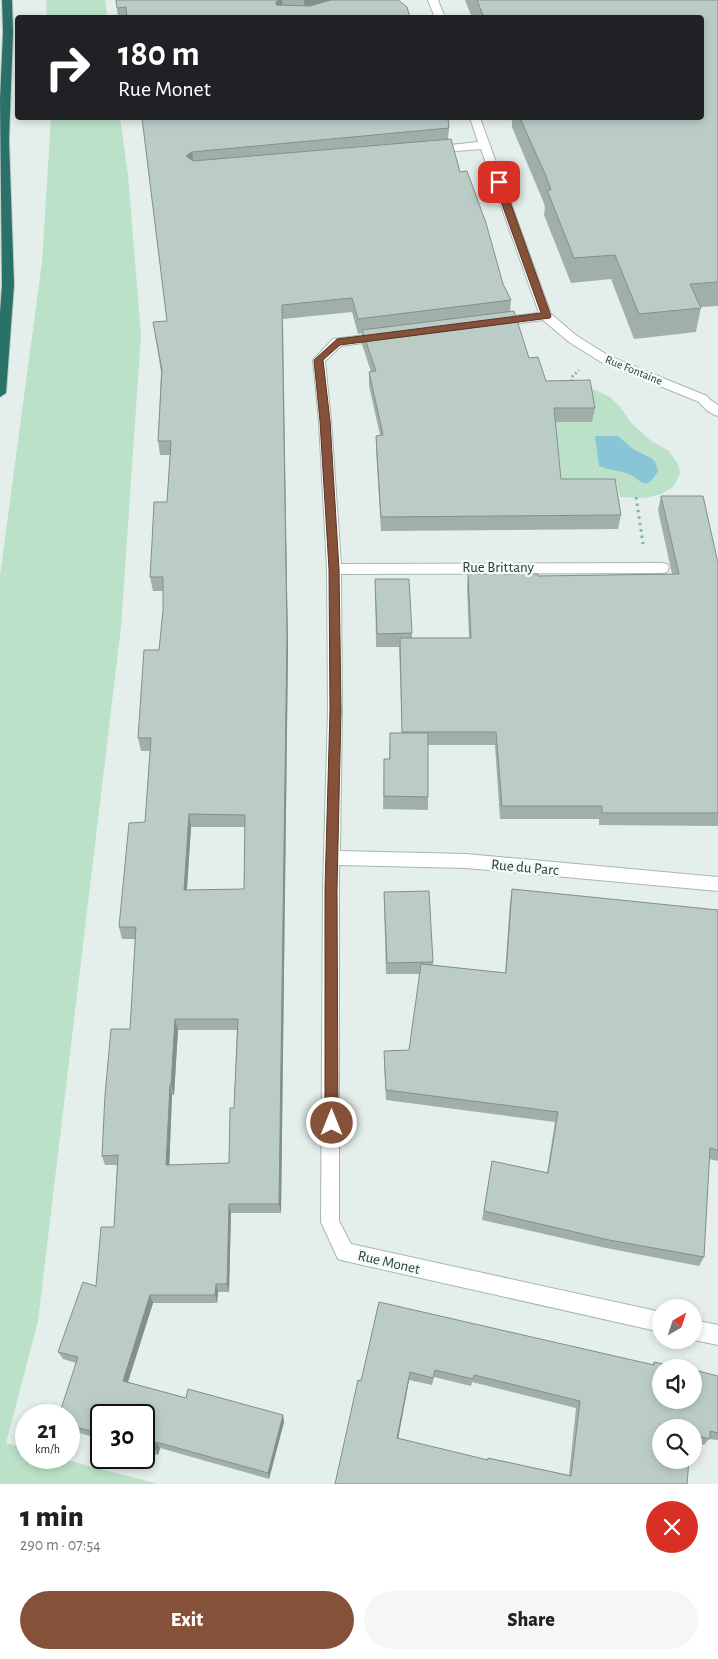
<!DOCTYPE html>
<html lang="en">
<head>
<meta charset="utf-8">
<style>
  :root { --surface:#fff; --page:#f6f6f6; --text:#222; --muted:#767676; --accent:#855138 }
  body { margin:0; font-family:"Alegreya Sans",sans-serif; background:var(--page); color:var(--text); height:100vh; display:flex; flex-direction:column; font-size:19px; white-space:nowrap }
  * { box-sizing:border-box; margin:0 }
  p { font-size:16px; color:var(--muted) }
  .icon { flex:none; width:28px; height:28px; fill:none; stroke:currentColor; stroke-width:2; stroke-linecap:round; stroke-linejoin:round }
  .map { position:relative; height:1484px; overflow:hidden }
  .drawer { display:flex; flex-direction:column; background:var(--surface); flex:1 }
  .drawer>* { flex:none }
  .hud { position:absolute; left:15px; top:15px; width:689px; height:105px; border-radius:5px; box-shadow:0 2px 8px #0003; background:#202124; color:#fff; overflow:hidden }
  .needle { width:32px; rotate:39deg }
  .tools { position:absolute; left:652px; top:1299px; display:grid; gap:10px }
  .tools a { display:grid; place-items:center; width:50px; height:50px; border-radius:50%; background:var(--surface); box-shadow:0 2px 8px #0003; font-size:25px }
  .speed { position:absolute; left:15px; top:1404px; display:flex; gap:10px; font-size:25px; font-weight:700; text-align:center }
  .speed>* { display:grid; place-content:center; width:65px; height:65px; border-radius:50%; background:var(--surface); box-shadow:0 2px 8px #0003; line-height:1 }
  .speed small { font-size:12px; font-weight:400 }
  .speed .limit { border:2px solid #111; border-radius:8px; background:#fff; color:#111 }
  .pin { position:absolute; display:grid; place-items:center; width:42px; height:42px; color:#fff; margin:-21px; border-radius:10px; box-shadow:0 2px 8px #0006 }
  .me { position:absolute; width:55px; margin:-28px; rotate:0deg; stroke-linejoin:round; filter:drop-shadow(0 0 4px #0008) }
  .turn { display:flex; align-items:center; gap:18px; height:105px; padding:0 20px; font-size:22px }
  .turn .icon { width:65px; height:65px; stroke-width:2.5 }
  .turn b { display:block; font-size:35px; line-height:42px }
  .round { display:grid; place-items:center; flex:none; width:52px; height:52px; border-radius:26px; background:var(--page) }
  .summary { display:flex; align-items:center; justify-content:space-between; height:85px; padding:0 20px }
  h1 { font-size:30px; font-weight:800; line-height:38px }
  .button { display:flex; gap:10px; margin-top:auto; padding:10px 20px }
  .button a { flex:1; height:58px; border-radius:30px; background:var(--accent); color:#fff; font-size:20px; font-weight:800; line-height:58px; text-align:center }
  .button a+a { background:var(--page); color:var(--text) }
  .map>svg:first-child { display:block }
  .green { fill:#bbe1c8 }
  .water { fill:#88c5d7 }
  .lines { fill:none; stroke-linecap:round; stroke-linejoin:round }
  .minor-casing { stroke:#a6b7b2; stroke-width:2 }
  .tertiary-casing { stroke:#a6b7b2; stroke-width:2 }
  .motorway-casing { stroke:#c1cac8; stroke-width:2 }
  .path-far1 { stroke:#81b5a9; stroke-width:2.5; stroke-dasharray:2 2.5; stroke-linecap:butt }
  .path { stroke:#81b5a9; stroke-width:3; stroke-dasharray:2.5 4; stroke-linecap:butt }
  .minor { fill:#fff; fill-rule:evenodd }
  .tertiary { fill:#fff; fill-rule:evenodd }
  .motorway { fill:#2a7168; fill-rule:evenodd }
  .wall { fill:#a1afab; fill-rule:evenodd }
  .shaded-wall { fill:#838f8b }
  .building { fill:#bbccc7; stroke:#838f8b; fill-rule:evenodd }
  .route { fill:#855138; stroke:#563524 }
  .labels { text-anchor:middle; stroke-width:5; stroke-linejoin:round; paint-order:stroke }
  .far-street-label { font-size:12px; fill:#21423c; stroke:#f5faf8 }
  .street-label { font-size:15px; fill:#21423c; stroke:#f5faf8 }
</style>
</head>
<body>
<div class="map">
<svg width="718" height="1484" viewBox="0 0 718 1484">
  <rect width="100%" height="100%" fill="#e4eeea"/>
  <g class="green">
    <polygon points="46,0 105,0 107,17 47,17"/>
    <polygon points="51,118 120,118 128,175 141,335 121,627 38,1321 6,1443 26,1449 26,1458 59,1458 158,1484 0,1484 0,576 42,262"/>
    <polygon points="587,386 610,397 620,407 632,424 650,440 669,451 678,464 680,473 674,486 661,494 645,498 620,497 617,483 562,482 556,431 546,395"/>
  </g>
  <path class="water" d="M595,436H618L633,449L651,458L655,462L658,471C644,496 640,476 626,473C617,470 608,470 599,466Z"/>
  <g class="lines">
    <g class="minor-casing">
      <g id="minor">
        <polygon points="428,0 438,0 445,18 435,18"/>
        <polygon points="470,118 480,118 551,314 577,336 609,356 707,396 709,399 707,402 699,402 601,362 569,342 543,320 498,326 494,325 492,322 494,319 498,318 539,313 481,149 432,153 427,150 432,147 478,142"/>
        <polygon points="381,333 387,337 385,340 341,346 325,361 331,421 341,564 662,563 667,564 669,568 667,572 662,573 341,574 342,711 340,851 466,854 718,877 718,891 466,868 339,865 339,1221 351,1244 661,1312 661,1332 345,1261 338,1259 321,1222 323,889 328,711 327,569 319,421 313,360 333,339"/>
        <polygon points="694,1320 718,1325 718,1345 694,1340"/>
      </g>
    </g>
    <g class="tertiary-casing">
      <path id="tertiary" d="M703,395L718,405V416C710,414 701,406 697,399Z"/>
    </g>
    <g class="motorway-casing">
      <polygon id="motorway" points="2,0 12,0 13,32 9,140 14,285 6,393 0,397 0,313 2,285 0,100 3,32"/>
    </g>
    <polyline class="path-far1" points="572,377 579,370"/>
    <g class="path">
      <polyline points="572,382 571,378 573,376"/>
      <polyline points="636,497 643,544"/>
    </g>
    <use href="#minor" class="minor"/>
    <use href="#tertiary" class="tertiary"/>
    <use href="#motorway" class="motorway"/>
  </g>
  <g class="wall">
    <polygon points="116,0 398,0 410,18 118,18"/>
    <polygon points="465,0 718,0 718,306 701,307 696,332 634,339 611,279 571,283 544,215 545,207 543,201 512,127 512,122 511,118 701,118 701,18 472,18"/>
    <path d="M142,118L449,128L448,139L460,172L503,284L511,300L510,312L529,358L546,381L595,408L592,422H555L561,479L621,515L618,529L381,531L376,450V436L380,435L369,386V372H371L362,344V333L358,334L352,312L283,319L288,649L281,1213H231L229,1292H218L217,1303H153L128,1382L186,1398L283,1415L284,1422L269,1479L160,1448L158,1455L144,1451V1415H101V1439L69,1430V1415L76,1363L63,1359L58,1352L96,1286L114,1227L117,1165H105L102,1156L130,1029L135,939H122L119,927L145,822L150,751H141L138,738L159,650L163,611V591H153L150,577L167,502L170,455H160L158,441L161,372L153,322L167,321ZM191,827H245L244,889L187,890ZM178,1030H237L234,1108L229,1163L169,1165L172,1095H174Z"/>
    <polygon points="661,496 718,563 718,826 599,825 599,819 500,819 495,745 428,745 428,810 383,809 384,759 389,759 390,733 402,733 399,647 376,647 375,579 412,633 412,638 469,638 467,588 468,574 538,576 672,574 658,510"/>
    <polygon points="512,889 718,910 718,1161 709,1159 704,1257 699,1266 606,1248 482,1220 492,1161 547,1173 555,1122 386,1100 384,1061 384,1051 409,1050 420,974 386,974 384,904 384,892 433,962 433,965 505,973 510,901"/>
    <path d="M379,1302L652,1365L654,1362L718,1376V1440L709,1439L704,1445L694,1442V1428H661L687,1484H335L361,1381ZM434,1377L471,1386L472,1382L576,1408L569,1475L488,1458L487,1460L398,1439L409,1380L432,1385Z"/>
  </g>
  <g class="shaded-wall">
    <polygon points="280,0 282,0 283,13 276,5 276,2"/>
    <polygon points="304,0 346,0 305,11"/>
    <polygon points="192,152 194,166 186,156"/>
    <polygon points="282,305 288,649 281,1213 279,1204"/>
    <polygon points="189,814 191,827 186,902 184,890"/>
    <polygon points="175,1019 178,1030 174,1095 171,1085"/>
    <polygon points="170,1085 172,1095 169,1174 166,1165"/>
    <polygon points="229,1204 231,1213 229,1292 227,1284"/>
    <polygon points="216,1284 218,1292 217,1303 215,1295"/>
    <polygon points="150,1295 153,1303 126,1388 123,1381"/>
    <polygon points="410,1372 409,1380 397,1445 397,1438"/>
    <polygon points="283,1415 284,1422 269,1479 268,1473"/>
    <polygon points="156,1442 160,1448 158,1455 155,1449"/>
  </g>
  <g class="building">
    <polygon points="116,0 280,0 276,2 276,5 310,6 331,0 398,0 407,7 410,18 127,18 126,7 117,8"/>
    <polygon points="477,0 718,0 718,282 690,284 701,308 639,314 615,255 574,258 547,190 551,190 546,176 520,118 701,118 701,18 484,18"/>
    <path d="M142,118H448L449,128L192,152L186,156L193,161L451,139L460,172L467,171L486,223L503,284L511,300L358,319L352,298L282,305L287,635L279,1204H229L227,1284H216L215,1295H150L123,1381L186,1398L188,1389L283,1415L268,1473L156,1442L155,1449L144,1446V1415H101V1434L69,1425V1415H59L78,1357L58,1352L83,1282L96,1286L101,1227H114L118,1155L102,1156L105,1095L111,1029H130L136,927H119L129,823L145,822L151,738H138L144,650H159L163,611V577H150L152,542L154,502H167L171,441H158L162,370L153,322L167,321ZM189,814L245,815L244,889L184,890ZM175,1019H238L234,1108H230L229,1163L166,1165L170,1085H171Z"/>
    <polygon points="514,311 529,358 538,357 546,381 590,380 595,408 554,408 561,479 615,479 621,515 381,517 376,436 383,435 369,372 376,371 362,330"/>
    <polygon points="661,496 703,496 718,563 718,813 602,813 602,806 502,806 496,732 402,732 400,638 471,638 468,574 538,574 538,576 679,574"/>
    <polygon points="375,579 409,579 412,633 377,634"/>
    <polygon points="390,733 428,733 428,797 384,796 384,759 390,759"/>
    <polygon points="512,889 718,910 718,1150 710,1148 704,1257 609,1240 484,1211 492,1161 548,1173 558,1112 386,1090 384,1051 409,1050 421,964 506,973"/>
    <polygon points="429,891 433,962 387,963 384,892"/>
    <path d="M379,1302L654,1365V1362L681,1368H661V1400H694V1370L718,1376V1433L710,1431V1439L694,1435V1428H661V1460H689L687,1484H335L358,1380L361,1381ZM435,1370L473,1379L474,1375L580,1401L571,1476L488,1458V1460L397,1438L410,1372L433,1378Z"/>
  </g>
  <polygon class="route" points="496,180 503,182 551,316 550,318 340,345 323,360 330,421 339,569 341,711 337,889 338,1123 336,1128 332,1129 327,1128 325,1123 325,889 330,711 329,569 320,421 314,360 337,339 541,313 494,182"/>
  <g class="labels">
    <g class="far-street-label">
      <text transform="translate(634 370) rotate(22)" y="4">Rue Fontaine</text>
    </g>
    <g class="street-label">
      <text x="498" y="572">Rue Brittany</text>
      <text transform="translate(525 867) rotate(5)" y="5">Rue du Parc</text>
      <text transform="translate(389 1262) rotate(13)" y="5">Rue Monet</text>
    </g>
  </g>
</svg>
<div class="tools">
<a><svg class="needle" viewBox="-14 -14 28 28"><path d="M0-13l5 13h-10z" fill="#e53935"/><path d="M0 13l5-13h-10z" fill="#767676"/></svg></a>
<a><svg class="icon" aria-label="sound" viewBox="0 0 24 24"><path d="M4 9h4l5-4v14l-5-4H4zM17 9q2 3 0 6"/></svg></a>
<a><svg class="icon" aria-label="search" viewBox="0 0 24 24"><circle cx="10" cy="10" r="6"/><path d="M15 15l6 6"/></svg></a>
</div>
<div class="speed"><div>21<small>km/h</small></div><div class="limit">30</div></div>
<div class="pin" style="left:499px;top:182px;background:#d93025"><svg class="icon" aria-label="arrive" viewBox="0 0 24 24"><path d="M6 21V4h12l-3 4 3 4H6"/></svg></div>
<svg class="me" style="left:332px;top:1123px" viewBox="-20 -20 40 40"><circle r="17" fill="#855138" stroke="#fff" stroke-width="3"/><path d="M0-11L8 9 0 5-8 9z" fill="#fff"/></svg>
<div class="hud">
<div class="turn"><svg class="icon" aria-label="right" viewBox="0 0 24 24"><path d="M7 20v-9h11M14 6l5 5-5 5"/></svg><div><b>180 m</b>Rue Monet</div></div>
</div>
</div>
<section class="drawer">
<div class="summary"><div><h1>1 min</h1><p>290 m · 07:54</p></div><a class="round" style="background:#d93025;color:#fff"><svg class="icon" aria-label="close" viewBox="0 0 24 24"><path d="M6 6l12 12M18 6L6 18"/></svg></a></div>
<div class="button"><a>Exit</a><a>Share</a></div>
</section>
</body>
</html>
